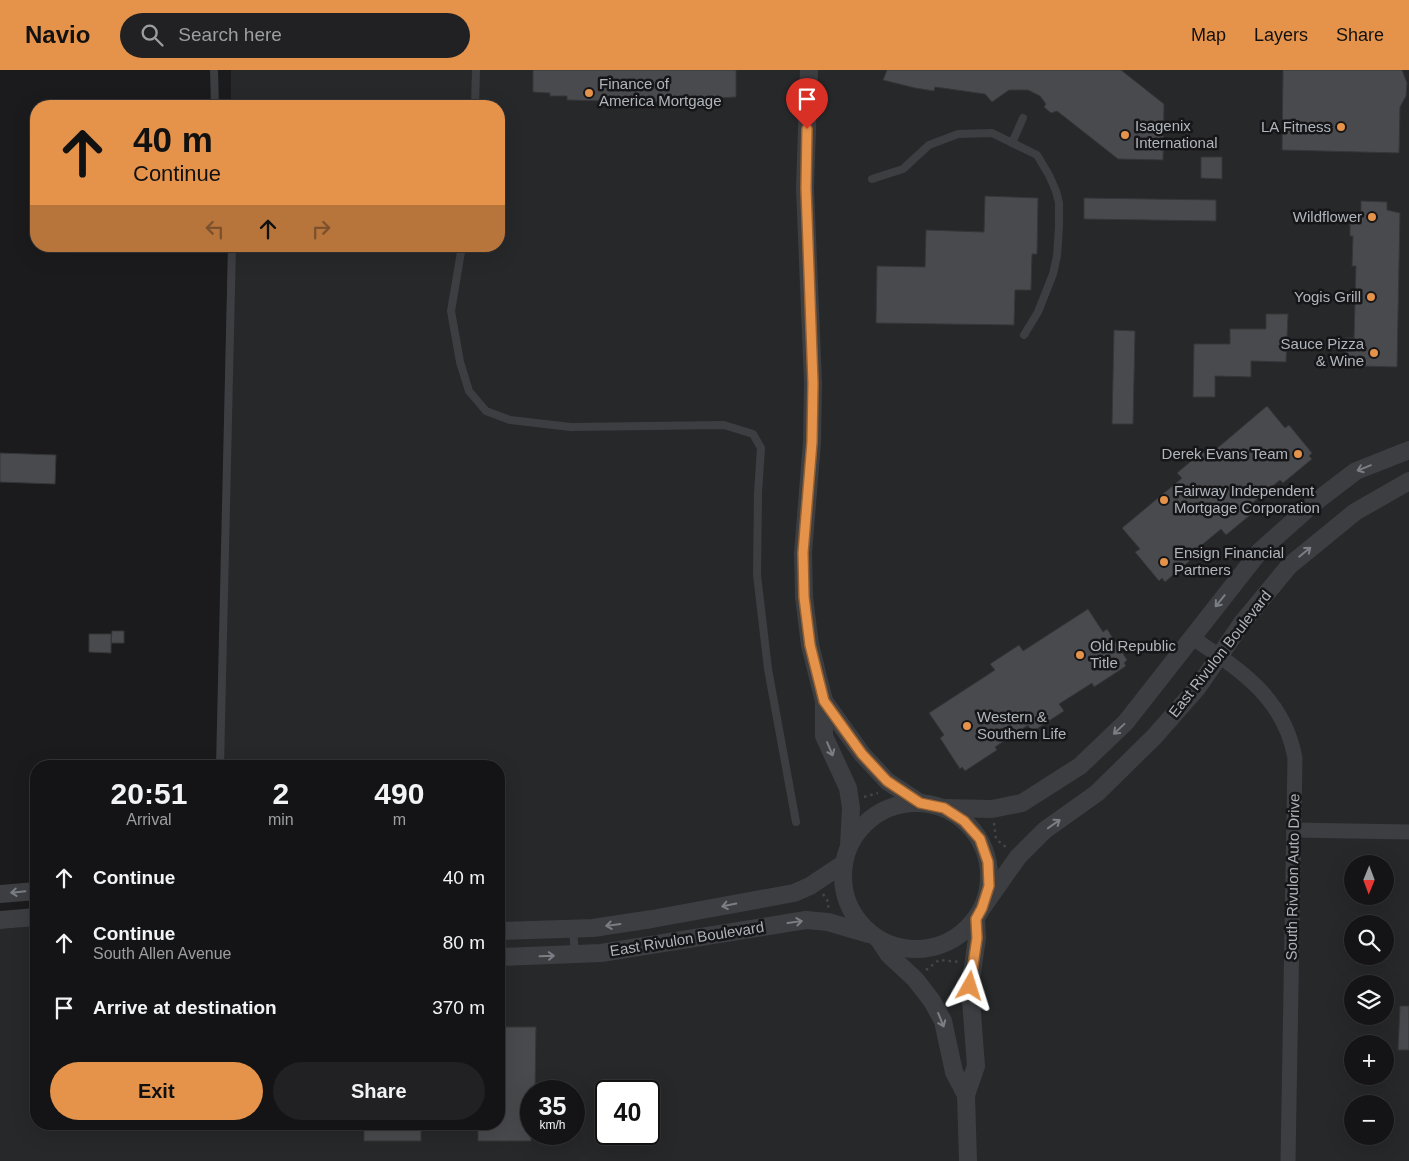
<!DOCTYPE html>
<html lang="en">
<head>
<meta charset="utf-8">
<style>
  :root { --surface:#141416; --page:#212123; --text:#f1f3f6; --muted:#9d9ea1; --line:#333335; --accent:#e5934b }
  body { margin:0; font-family:Helvetica,sans-serif; background:var(--page); color:var(--text); height:100vh; display:flex; flex-direction:column; font-size:19px; white-space:nowrap }
  * { box-sizing:border-box; margin:0 }
  p { font-size:16px; color:var(--muted) }
  .icon { flex:none; width:28px; height:28px; fill:none; stroke:currentColor; stroke-width:2; stroke-linecap:round; stroke-linejoin:round }
  .map { position:relative; flex:1; overflow:hidden }
  .details { position:absolute; left:30px; top:690px; width:475px; height:370px; display:flex; flex-direction:column; background:var(--surface); border-radius:20px; box-shadow:0 5px 20px #0002,0 0 0 1px var(--line) }
  .details>* { flex:none }
  .top-card { position:absolute; left:30px; top:30px; width:475px; height:152px; border-radius:20px; box-shadow:0 5px 20px #0002,0 0 0 1px var(--line); background:#e5934b; color:#111; overflow:hidden }
  .needle { width:32px; rotate:181deg }
  .tools { position:absolute; left:1344px; top:785px; display:grid; gap:10px }
  .tools a { display:grid; place-items:center; width:50px; height:50px; border-radius:50%; background:var(--surface); box-shadow:0 5px 20px #0002,0 0 0 1px var(--line); font-size:25px }
  .speed { position:absolute; left:520px; top:1010px; display:flex; gap:10px; font-size:25px; font-weight:700; text-align:center }
  .speed>* { display:grid; place-content:center; width:65px; height:65px; border-radius:50%; background:var(--surface); box-shadow:0 5px 20px #0002,0 0 0 1px var(--line); line-height:1 }
  .speed small { font-size:12px; font-weight:400 }
  .speed .limit { border:2px solid #111; border-radius:8px; background:#fff; color:#111 }
  .pin { position:absolute; display:grid; place-items:center; width:42px; height:42px; color:#fff; margin:-51px -21px; border-radius:50% 50% 50% 0; rotate:-45deg; box-shadow:0 0 5px #0007 }
  .pin .icon { rotate:45deg }
  .me { position:absolute; width:55px; margin:-28px; rotate:6deg; stroke-linejoin:round; filter:drop-shadow(0 0 4px #0008) }
  .turn { display:flex; align-items:center; gap:18px; height:105px; padding:0 20px; font-size:22px }
  .turn .icon { width:65px; height:65px; stroke-width:2.5 }
  .turn b { display:block; font-size:35px; line-height:42px }
  .lanes { display:flex; align-items:center; height:48px; padding:0 20px; background:#0003; justify-content:center; gap:25px; direction:ltr }
  .lanes .off { opacity:.35 }
  .eta { display:flex; justify-content:space-evenly; align-items:center; height:85px; text-align:center }
  .eta b { font-size:30px; font-weight:800; line-height:35px }
  .cta { display:flex; gap:10px; margin-top:auto; padding:10px 20px }
  .cta a { flex:1; height:58px; border-radius:30px; background:var(--accent); color:#111; font-size:20px; font-weight:800; line-height:58px; text-align:center }
  .cta a+a { background:var(--page); color:var(--text) }
  ul { padding:0; list-style:none }
  li { display:flex; align-items:center; gap:15px; height:65px; padding:0 20px }
  li div { flex:1 }
  li b { display:block; font-size:19px }
  li em { font-style:normal }
  header { display:flex; align-items:center; gap:30px; box-sizing:border-box; height:70px; padding:0 25px; background:var(--accent); color:#111 }
  header strong { font-size:24px }
  nav { display:flex; gap:28px; margin-inline-start:auto; font-size:18px }
  .search { width:350px; height:45px; background:var(--page); display:flex; align-items:center; gap:12px; box-sizing:border-box; padding:0 18px; border-radius:28px; color:var(--muted); font-size:19px }
  .map>svg:first-child { display:block }
  .built { fill:#27282a; fill-rule:evenodd }
  .building { fill:#484a4d; stroke:#353639 }
  .lines { fill:none; stroke-linecap:round; stroke-linejoin:round }
  .path { stroke:#424549; stroke-width:2.5; stroke-dasharray:2.5 4; stroke-linecap:butt }
  .service { stroke:#3c3e42; stroke-width:8 }
  .minor { stroke:#3c3e42; stroke-width:15 }
  .tertiary { stroke:#3c3e42; stroke-width:18 }
  .oneway { stroke:#7b7f85 }
  .route-casing { stroke:#956031; stroke-width:12 }
  .route { stroke:#e5934b; stroke-width:9 }
  .poi-dot { fill:#e5934b; stroke:#161618; stroke-width:2 }
  .labels { text-anchor:middle; stroke-width:5; stroke-linejoin:round; paint-order:stroke }
  .poi-label { font-size:15px; fill:#afb5bb; stroke:#161618; text-anchor:start }
  .street-label { font-size:15px; fill:#afb5bb; stroke:#161618 }
</style>
</head>
<body>
<header>
<strong>Navio</strong>
<div class="search"><svg class="icon" aria-label="search" viewBox="0 0 24 24"><circle cx="10" cy="10" r="6"/><path d="M15 15l6 6"/></svg>Search here</div>
<nav><a>Map</a><a>Layers</a><a>Share</a></nav>
</header>
<div class="map">
<svg width="1409" height="1091" viewBox="0 0 1409 1091">
  <rect width="100%" height="100%" fill="#1b1b1d"/>
  <path class="built" d="M231,0H1409V1091H0V859L36,856V1054H499V696H217L228,176H499V36H231ZM1352,794H1385V826H1352ZM1352,854H1385V886H1352ZM1352,914H1385V946H1352ZM1352,974H1385V1006H1352ZM531,1021H574V1064H531ZM606,1021H649V1064H606ZM1352,1034H1385V1066H1352Z"/>
  <g class="building">
    <polygon points="533,0 736,0 736,27 700,29 700,33 567,30 567,26 550,26 550,23 533,22"/>
    <polygon points="887,0 1121,0 1164,34 1163,90 1118,89 1057,41 1051,43 1044,37 1046,34 1040,26 1028,20 1009,20 992,32 985,24 935,17 934,21 915,18 883,10"/>
    <polygon points="1283,0 1402,0 1407,13 1406,26 1400,37 1399,83 1282,80"/>
    <polygon points="1201,87 1222,87 1222,109 1201,108"/>
    <polygon points="985,126 1038,128 1037,184 1032,184 1031,220 1015,220 1014,255 876,253 877,196 925,197 926,160 984,162"/>
    <polygon points="1084,128 1216,130 1216,151 1084,149"/>
    <polygon points="1361,131 1387,132 1387,140 1400,143 1397,297 1359,296 1359,291 1345,291 1345,268 1354,268 1356,196 1352,196 1353,166 1350,166 1350,144 1361,144"/>
    <polygon points="1266,244 1288,244 1286,292 1251,291 1251,307 1215,306 1215,327 1193,327 1194,274 1230,274 1230,259 1266,259"/>
    <polygon points="1114,260 1135,261 1133,354 1112,354"/>
    <polygon points="1267,336 1285,358 1289,355 1312,383 1309,386 1312,389 1283,413 1280,410 1250,435 1255,441 1226,465 1221,459 1191,484 1194,487 1165,512 1162,508 1159,511 1135,482 1140,479 1122,458 1182,408 1177,403 1203,381 1208,386"/>
    <polygon points="0,383 56,385 55,414 0,412"/>
    <polygon points="1088,539 1103,562 1107,559 1127,590 1124,593 1126,596 1094,617 1092,613 1059,634 1064,641 1032,662 1028,655 995,677 997,680 965,701 962,697 960,699 940,668 944,665 929,643 995,600 990,594 1019,575 1023,581"/>
    <polygon points="112,561 124,561 124,573 111,573"/>
    <polygon points="89,564 111,564 111,583 89,582"/>
    <polygon points="1400,936 1409,936 1409,980 1398,980"/>
    <polygon points="499,957 536,957 535,1021 531,1021 531,1071 478,1071 478,1054 499,1054"/>
    <rect x="364" y="1054" width="57" height="17"/>
  </g>
  <g class="lines">
    <g class="path">
      <polyline points="864,727 878,723"/>
      <polyline points="994,753 996,769 1007,778"/>
      <polyline points="823,824 829,833 828,838"/>
      <polyline points="926,900 939,890 959,892"/>
    </g>
    <g class="service">
      <polyline points="214,0 215,36"/>
      <polyline points="475,36 476,0"/>
      <polyline points="1012,73 1023,48"/>
      <polyline points="872,109 903,99 929,75 958,64 992,63 1037,85 1049,105 1056,121 1059,133 1059,156 1057,186 1053,204 1038,242 1024,265"/>
      <polyline points="462,176 451,241 460,292 469,321 486,341 510,350 571,357 724,355 753,364 761,378 758,423 757,505 768,599 796,752"/>
      <polyline points="220,696 232,176"/>
      <polyline points="573,859 575,885"/>
    </g>
    <g class="minor">
      <path d="M1191,567C1239,599 1284,627 1295,688L1288,1091"/>
      <polyline points="1294,760 1409,762"/>
    </g>
    <g class="tertiary">
      <polyline points="809,0 805,118 813,313 812,372 803,483 804,527 810,575 824,631 824,666 848,718 851,738 849,775"/>
      <polyline points="824,631 862,684 887,711 920,733"/>
      <circle cx="916" cy="806" r="73"/>
      <polyline points="944,738 992,739 1022,733 1080,696 1126,652 1260,481 1314,433 1356,401 1409,380"/>
      <polyline points="0,824 36,821"/>
      <polyline points="982,838 1018,787 1045,760 1097,723 1154,667 1198,617 1242,553 1289,496 1355,442 1409,411"/>
      <polyline points="0,850 36,847"/>
      <polyline points="499,861 593,858 652,849 794,823 810,816 843,794"/>
      <polyline points="879,870 889,885 915,909 932,931 943,951 954,1002 966,1025"/>
      <polyline points="499,887 601,883 806,850 828,852 869,864"/>
      <polyline points="968,1091 966,1025 976,996 970,917 977,868 976,849"/>
    </g>
  </g>
  <defs><path id="oneway-shaft" d="M-6 0H5M1.5-3L5.5 0L1.5 3" fill="none" stroke-width="1.6" stroke-linecap="round" stroke-linejoin="round" transform="scale(1.25)"/></defs>
  <g class="oneway">
    <use href="#oneway-shaft" transform="translate(1364 398) rotate(158)"/>
    <use href="#oneway-shaft" transform="translate(1305 482) rotate(-39)"/>
    <use href="#oneway-shaft" transform="translate(1220 531) rotate(129)"/>
    <use href="#oneway-shaft" transform="translate(1119 659) rotate(137)"/>
    <use href="#oneway-shaft" transform="translate(830 679) rotate(67)"/>
    <use href="#oneway-shaft" transform="translate(1054 754) rotate(-35)"/>
    <use href="#oneway-shaft" transform="translate(18 822) rotate(174)"/>
    <use href="#oneway-shaft" transform="translate(729 835) rotate(169)"/>
    <use href="#oneway-shaft" transform="translate(795 852) rotate(-8)"/>
    <use href="#oneway-shaft" transform="translate(613 855) rotate(172)"/>
    <use href="#oneway-shaft" transform="translate(547 886) rotate(-2)"/>
    <use href="#oneway-shaft" transform="translate(941 950) rotate(68)"/>
  </g>
  <g class="lines">
    <g class="route-casing">
      <polyline id="route" points="807,59 806,118 813,313 812,372 803,483 804,527 810,575 824,631 862,684 887,711 920,733 944,738 964,751 980,769 988,792 989,816 982,838 976,849 977,868 970,916"/>
    </g>
    <use href="#route" class="route"/>
  </g>
  <g class="poi-dot">
    <circle cx="589" cy="23" r="5"/>
    <circle cx="1341" cy="57" r="5"/>
    <circle cx="1125" cy="65" r="5"/>
    <circle cx="1372" cy="147" r="5"/>
    <circle cx="1371" cy="227" r="5"/>
    <circle cx="1374" cy="283" r="5"/>
    <circle cx="1298" cy="384" r="5"/>
    <circle cx="1164" cy="430" r="5"/>
    <circle cx="1164" cy="492" r="5"/>
    <circle cx="1080" cy="585" r="5"/>
    <circle cx="967" cy="656" r="5"/>
  </g>
  <g class="labels">
    <g class="poi-label">
      <text x="599" y="19">Finance of<tspan x="599" dy="17">America Mortgage</tspan></text>
      <text x="1135" y="61">Isagenix<tspan x="1135" dy="17">International</tspan></text>
      <text x="1331" y="62" text-anchor="end">LA Fitness</text>
      <text x="1362" y="152" text-anchor="end">Wildflower</text>
      <text x="1361" y="232" text-anchor="end">Yogis Grill</text>
      <text x="1364" y="279" text-anchor="end">Sauce Pizza<tspan x="1364" dy="17">&amp; Wine</tspan></text>
      <text x="1288" y="389" text-anchor="end">Derek Evans Team</text>
      <text x="1174" y="426">Fairway Independent<tspan x="1174" dy="17">Mortgage Corporation</tspan></text>
      <text x="1174" y="488">Ensign Financial<tspan x="1174" dy="17">Partners</tspan></text>
      <text x="1090" y="581">Old Republic<tspan x="1090" dy="17">Title</tspan></text>
      <text x="977" y="652">Western &amp;<tspan x="977" dy="17">Southern Life</tspan></text>
    </g>
    <g class="street-label">
      <text transform="translate(1220 584) rotate(-52)" y="5">East Rivulon Boulevard</text>
      <text transform="translate(1293 807) rotate(-89)" y="5">South Rivulon Auto Drive</text>
      <text transform="translate(687 869) rotate(-9)" y="5">East Rivulon Boulevard</text>
    </g>
  </g>
</svg>
<div class="tools">
<a><svg class="needle" viewBox="-14 -14 28 28"><path d="M0-13l5 13h-10z" fill="#e53935"/><path d="M0 13l5-13h-10z" fill="#9d9ea1"/></svg></a>
<a><svg class="icon" aria-label="search" viewBox="0 0 24 24"><circle cx="10" cy="10" r="6"/><path d="M15 15l6 6"/></svg></a>
<a><svg class="icon" aria-label="layers" viewBox="0 0 24 24"><path d="M12 4l9 5-9 5-9-5zM3 14l9 5 9-5"/></svg></a>
<a>+</a>
<a>−</a>
</div>
<div class="speed"><div>35<small>km/h</small></div><div class="limit">40</div></div>
<div class="pin" style="left:807px;top:59px;background:#d93025"><svg class="icon" aria-label="arrive" viewBox="0 0 24 24"><path d="M6 21V4h12l-3 4 3 4H6"/></svg></div>
<svg class="me" style="left:970px;top:916px" viewBox="-20 -20 40 40"><path d="M0-17L14 15 0 8-14 15z" fill="#e5934b" stroke="#fff" stroke-width="4"/></svg>
<div class="top-card">
<div class="turn"><svg class="icon" aria-label="ahead" viewBox="0 0 24 24"><path d="M12 20V5M6 11l6-6 6 6"/></svg><div><b>40 m</b>Continue</div></div>
<div class="lanes"><svg class="icon off" aria-label="left" viewBox="0 0 24 24"><path d="M17 20v-9H6M10 6l-5 5 5 5"/></svg><svg class="icon" aria-label="ahead" viewBox="0 0 24 24"><path d="M12 20V5M6 11l6-6 6 6"/></svg><svg class="icon off" aria-label="right" viewBox="0 0 24 24"><path d="M7 20v-9h11M14 6l5 5-5 5"/></svg></div>
</div>
<section class="details">
<div class="eta">
<div><b>20:51</b><p>Arrival</p></div>
<div><b>2</b><p>min</p></div>
<div><b>490</b><p>m</p></div>
</div>
<ul>
<li><svg class="icon" aria-label="ahead" viewBox="0 0 24 24"><path d="M12 20V5M6 11l6-6 6 6"/></svg><div><b>Continue</b></div><em>40 m</em></li>
<li><svg class="icon" aria-label="ahead" viewBox="0 0 24 24"><path d="M12 20V5M6 11l6-6 6 6"/></svg><div><b>Continue</b><p>South Allen Avenue</p></div><em>80 m</em></li>
<li><svg class="icon" aria-label="arrive" viewBox="0 0 24 24"><path d="M6 21V4h12l-3 4 3 4H6"/></svg><div><b>Arrive at destination</b></div><em>370 m</em></li>
</ul>
<div class="cta"><a>Exit</a><a>Share</a></div>
</section>
</div>
</body>
</html>
